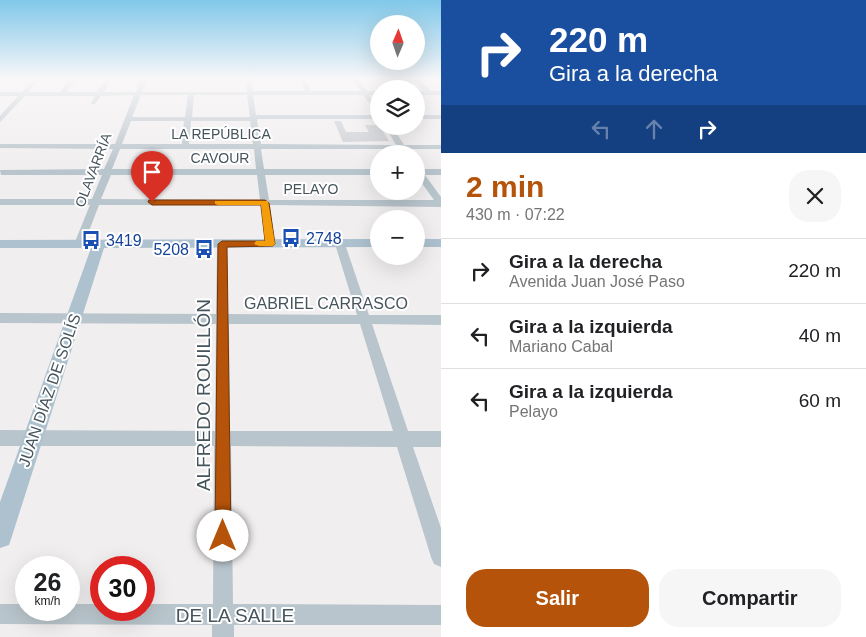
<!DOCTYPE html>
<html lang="es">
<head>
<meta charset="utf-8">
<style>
  :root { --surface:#fff; --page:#f6f6f6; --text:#202124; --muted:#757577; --line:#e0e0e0; --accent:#b45309 }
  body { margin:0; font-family:Arial,sans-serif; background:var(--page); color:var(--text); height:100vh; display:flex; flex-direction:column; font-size:19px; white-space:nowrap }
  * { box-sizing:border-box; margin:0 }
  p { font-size:16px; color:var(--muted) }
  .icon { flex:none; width:28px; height:28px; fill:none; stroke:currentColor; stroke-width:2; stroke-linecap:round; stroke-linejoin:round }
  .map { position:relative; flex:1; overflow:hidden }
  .details { display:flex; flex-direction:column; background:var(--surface); width:425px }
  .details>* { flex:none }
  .hud { background:#1a4fa0; color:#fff; overflow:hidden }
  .needle { width:32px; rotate:2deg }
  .tools { position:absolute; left:370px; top:15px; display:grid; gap:10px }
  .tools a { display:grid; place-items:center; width:55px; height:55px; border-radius:50%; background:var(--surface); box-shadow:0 5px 20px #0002; font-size:25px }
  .speed { position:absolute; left:15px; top:556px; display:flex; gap:10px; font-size:25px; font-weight:700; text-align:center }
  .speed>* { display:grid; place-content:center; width:65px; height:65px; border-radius:50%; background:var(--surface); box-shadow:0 5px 20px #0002; line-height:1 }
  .speed small { font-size:12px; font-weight:400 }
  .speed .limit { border:8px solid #d22; background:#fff; color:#111 }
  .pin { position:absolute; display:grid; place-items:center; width:42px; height:42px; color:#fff; margin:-51px -21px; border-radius:50% 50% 50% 0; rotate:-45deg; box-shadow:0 0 5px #0007 }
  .pin .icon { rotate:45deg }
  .me { position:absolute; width:55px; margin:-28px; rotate:0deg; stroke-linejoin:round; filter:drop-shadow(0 0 4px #0008) }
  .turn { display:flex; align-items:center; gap:18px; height:105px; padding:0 25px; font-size:22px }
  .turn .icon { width:65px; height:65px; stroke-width:2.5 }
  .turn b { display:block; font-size:35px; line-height:42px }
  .lanes { display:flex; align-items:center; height:48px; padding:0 25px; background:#0003; justify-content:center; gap:25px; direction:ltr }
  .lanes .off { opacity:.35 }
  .round { display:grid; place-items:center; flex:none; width:52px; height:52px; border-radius:20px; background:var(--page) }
  .headline { display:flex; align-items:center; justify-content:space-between; height:85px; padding:0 25px }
  h1 { font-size:30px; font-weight:600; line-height:38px; color:var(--accent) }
  .primary-button { display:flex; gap:10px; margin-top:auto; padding:10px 25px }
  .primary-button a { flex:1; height:58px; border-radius:20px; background:var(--accent); color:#fff; font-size:20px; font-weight:600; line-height:58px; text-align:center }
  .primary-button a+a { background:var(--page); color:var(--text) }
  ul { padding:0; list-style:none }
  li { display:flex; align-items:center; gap:15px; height:65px; padding:0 25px; border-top:1px solid var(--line) }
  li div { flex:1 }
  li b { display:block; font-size:19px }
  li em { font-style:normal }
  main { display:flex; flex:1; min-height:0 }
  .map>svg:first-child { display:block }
  .building { fill:#c8ccd1 }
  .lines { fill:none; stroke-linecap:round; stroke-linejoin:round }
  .minor { fill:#b9c5cc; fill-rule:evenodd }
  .major { fill:#adc2ce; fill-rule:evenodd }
  .route { fill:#b45309; stroke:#753606 }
  .slow { fill:#f59e0b }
  .labels { text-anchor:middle; stroke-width:4; stroke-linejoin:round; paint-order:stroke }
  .far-street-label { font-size:14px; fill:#46545c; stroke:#fff }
  .transit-label { font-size:16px; fill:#164399; stroke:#fff; text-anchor:start }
  .street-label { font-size:16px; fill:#46545c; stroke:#fff }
  .near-street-label { font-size:19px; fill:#46545c; stroke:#fff }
</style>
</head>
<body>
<main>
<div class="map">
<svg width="441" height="637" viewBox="0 0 441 637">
  <rect width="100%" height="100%" fill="#f1eeef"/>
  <polygon class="building" points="334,121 341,121 346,132 369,132 365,125 379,125 389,141 343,142"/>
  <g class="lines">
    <g class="minor">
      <path d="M34,79H40L28,92H60L70,79H76L67,92H97L105,79H111L104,92H136L140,79H252L253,91H305L300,79H306L311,91H361L352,79H358L367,91H379V95H369L379,108V115L363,95H253L256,115H379V119H257L261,144L396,145L385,126H392L404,145H441V149H407L408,154H403L399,149H261L264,169H379V175H265L269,200H434L416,175V166L421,169H441V175H425L441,197V207L270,205L275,243L270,246L265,243L260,205H99L84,244L79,247L75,246L74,244L90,205H0V199H92L102,175H1L0,170L104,169L113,149L0,148V144H115L134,95L101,96L94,105L91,103L95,96H25L0,122V116L18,96H0V92H22ZM146,81H245L247,92H142ZM141,95H188L185,117H132ZM194,95H247L250,117H192ZM131,121H184L182,144H122ZM191,121H250L253,144H189ZM120,149H254L256,169H112ZM111,175H257L260,200L101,199Z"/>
      <polygon points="413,79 419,79 431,91 441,91 441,95 416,95 416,91 424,91"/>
      <rect x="416" y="115" width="25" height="4"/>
      <path d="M222,241L227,244L228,314L357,315L335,244L340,241L345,244L369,315H441V325L372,324L408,431H441V447H413L441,528V567L434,564L431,557L397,447L231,446L233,604L441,605V625H234V637H212V625L0,624V604H26V610H69V604H101V610H144V604H213L214,446H0V430L215,431L216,324L0,323V313L216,314L217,244ZM229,324H360L393,431H230Z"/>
    </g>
    <g class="major">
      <polygon points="379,239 379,247 104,248 12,536 9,545 0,548 0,502 91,248 0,248 0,240"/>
      <rect x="416" y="239" width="25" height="8"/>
    </g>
  </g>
  <linearGradient id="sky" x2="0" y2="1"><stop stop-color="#81c8ea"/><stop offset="0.47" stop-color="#f9f7f8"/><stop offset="1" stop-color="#f9f7f8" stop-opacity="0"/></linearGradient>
  <rect width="441" height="168" fill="url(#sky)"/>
  <polygon class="route" points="149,200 265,200 269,203 275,244 273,246 227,247 231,536 229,542 223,545 217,542 215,536 218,244 222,241 265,241 261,205 152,205 148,202"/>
  <polygon class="slow" points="215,201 268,201 275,244 273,246 259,246 254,244 256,241 265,241 261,205 218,205 215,204"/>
  <defs>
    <g id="bus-bare" transform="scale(1.5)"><path d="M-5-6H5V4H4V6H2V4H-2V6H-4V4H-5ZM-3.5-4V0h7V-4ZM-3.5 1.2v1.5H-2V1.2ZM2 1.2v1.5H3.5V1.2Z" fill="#1a4fb4" stroke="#fff" stroke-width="2.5" paint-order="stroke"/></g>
  </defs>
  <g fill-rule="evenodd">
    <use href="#bus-bare" x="291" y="238"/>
    <use href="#bus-bare" x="91" y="240"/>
    <use href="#bus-bare" x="204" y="249"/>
  </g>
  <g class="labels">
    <g class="far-street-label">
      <text x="221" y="139">LA REPÚBLICA</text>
      <text x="220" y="163">CAVOUR</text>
      <text transform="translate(93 170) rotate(-69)" y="5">OLAVARRÍA</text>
      <text x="311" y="194">PELAYO</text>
    </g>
    <g class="transit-label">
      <text x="306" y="244">2748</text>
      <text x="106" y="246">3419</text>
      <text x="189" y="255" text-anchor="end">5208</text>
    </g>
    <g class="street-label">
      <text x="326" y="309">GABRIEL CARRASCO</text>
      <text transform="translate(49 390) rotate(-71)" y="6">JUAN DÍAZ DE SOLÍS</text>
    </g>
    <g class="near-street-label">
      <text transform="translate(203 395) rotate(-90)" y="7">ALFREDO ROUILLÓN</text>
      <text x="235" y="622">DE LA SALLE</text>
    </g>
  </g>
</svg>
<div class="tools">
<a><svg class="needle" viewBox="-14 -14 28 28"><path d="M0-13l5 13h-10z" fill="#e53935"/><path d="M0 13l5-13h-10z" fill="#757577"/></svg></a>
<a><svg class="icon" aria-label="layers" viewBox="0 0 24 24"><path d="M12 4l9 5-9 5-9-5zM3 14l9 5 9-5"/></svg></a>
<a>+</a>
<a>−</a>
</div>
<div class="speed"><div>26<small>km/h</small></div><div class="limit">30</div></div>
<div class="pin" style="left:152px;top:202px;background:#d93025"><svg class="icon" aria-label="arrive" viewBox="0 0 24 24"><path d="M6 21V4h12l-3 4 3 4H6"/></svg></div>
<svg class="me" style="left:223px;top:536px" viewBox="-20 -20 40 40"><circle r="19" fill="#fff"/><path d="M0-13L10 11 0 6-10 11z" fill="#b45309"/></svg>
</div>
<section class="details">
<div class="hud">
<div class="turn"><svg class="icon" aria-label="right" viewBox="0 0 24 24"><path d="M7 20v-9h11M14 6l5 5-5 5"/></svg><div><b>220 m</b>Gira a la derecha</div></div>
<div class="lanes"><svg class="icon off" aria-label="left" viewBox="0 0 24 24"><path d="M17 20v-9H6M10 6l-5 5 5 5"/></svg><svg class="icon off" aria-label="ahead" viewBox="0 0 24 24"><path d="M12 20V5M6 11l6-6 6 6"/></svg><svg class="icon" aria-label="right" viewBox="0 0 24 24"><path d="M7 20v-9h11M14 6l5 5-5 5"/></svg></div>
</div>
<div class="headline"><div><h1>2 min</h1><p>430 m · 07:22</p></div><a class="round"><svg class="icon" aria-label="close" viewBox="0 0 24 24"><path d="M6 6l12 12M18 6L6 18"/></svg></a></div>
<ul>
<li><svg class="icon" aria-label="right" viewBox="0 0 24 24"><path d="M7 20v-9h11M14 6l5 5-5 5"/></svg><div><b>Gira a la derecha</b><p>Avenida Juan José Paso</p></div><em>220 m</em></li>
<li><svg class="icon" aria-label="left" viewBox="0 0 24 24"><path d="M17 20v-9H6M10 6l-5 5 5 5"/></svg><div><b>Gira a la izquierda</b><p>Mariano Cabal</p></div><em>40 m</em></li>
<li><svg class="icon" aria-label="left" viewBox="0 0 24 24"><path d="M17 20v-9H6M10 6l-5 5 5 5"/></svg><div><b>Gira a la izquierda</b><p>Pelayo</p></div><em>60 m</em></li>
</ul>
<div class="primary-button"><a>Salir</a><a>Compartir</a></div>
</section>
</main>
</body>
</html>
